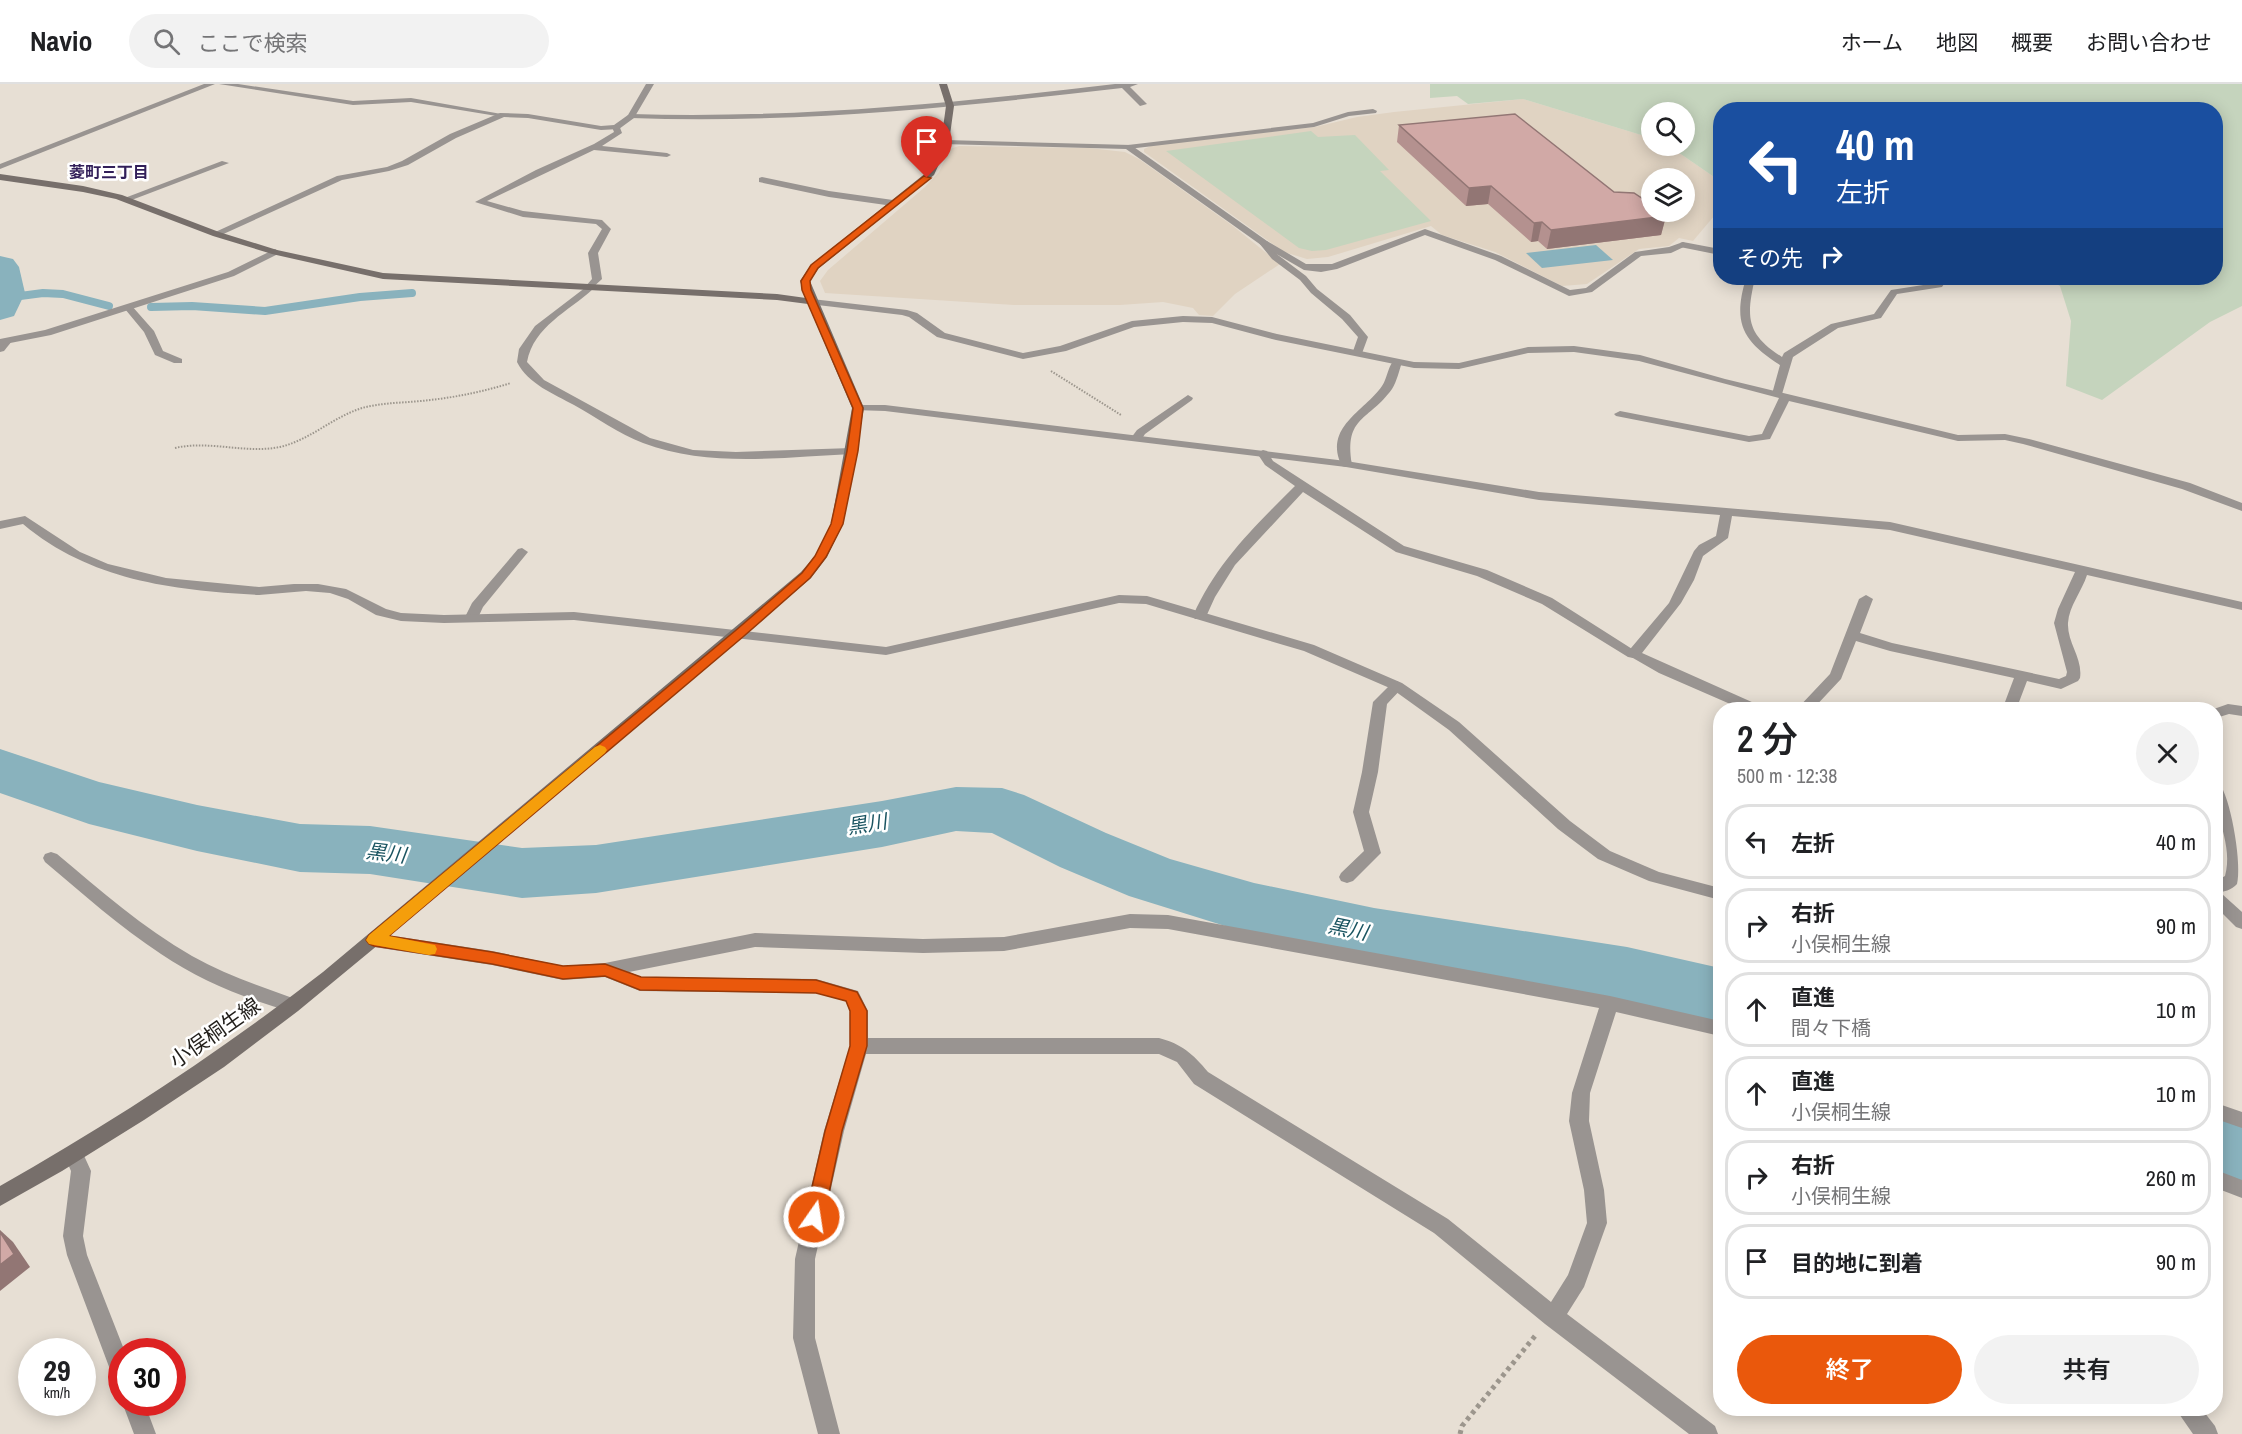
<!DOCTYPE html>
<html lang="ja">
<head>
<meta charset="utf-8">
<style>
  :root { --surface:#fff; --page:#f2f2f2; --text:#202124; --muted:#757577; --line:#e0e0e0; --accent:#ea580c }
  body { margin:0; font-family:"Archivo Narrow","Noto Sans JP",sans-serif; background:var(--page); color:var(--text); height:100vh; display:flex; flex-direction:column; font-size:22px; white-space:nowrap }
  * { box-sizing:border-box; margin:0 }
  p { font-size:20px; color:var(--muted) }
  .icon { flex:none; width:33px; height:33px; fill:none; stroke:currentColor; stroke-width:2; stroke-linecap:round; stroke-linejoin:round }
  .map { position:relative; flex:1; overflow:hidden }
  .sheet { position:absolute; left:1713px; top:618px; width:510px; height:714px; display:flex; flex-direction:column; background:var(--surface); border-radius:24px; box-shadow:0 3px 15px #0003 }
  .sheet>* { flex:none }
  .guide { position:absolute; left:1713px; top:18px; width:510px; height:183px; border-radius:24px; box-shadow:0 3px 15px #0003; background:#1a4fa0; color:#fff; overflow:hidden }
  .buttons { position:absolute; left:1641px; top:18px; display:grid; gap:12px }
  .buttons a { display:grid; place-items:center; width:54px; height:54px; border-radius:50%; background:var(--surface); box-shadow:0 3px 15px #0003; font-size:30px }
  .speed { position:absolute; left:18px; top:1254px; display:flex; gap:12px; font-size:30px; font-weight:700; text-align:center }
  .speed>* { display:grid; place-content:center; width:78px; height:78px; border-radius:50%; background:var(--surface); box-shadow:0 3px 15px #0003; line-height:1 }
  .speed small { font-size:15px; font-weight:400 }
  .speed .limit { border:9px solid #d22; background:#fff; color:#111 }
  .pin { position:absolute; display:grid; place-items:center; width:51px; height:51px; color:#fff; margin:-62px -26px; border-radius:50% 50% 50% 0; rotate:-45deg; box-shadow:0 0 6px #0007 }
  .pin .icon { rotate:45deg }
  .me { position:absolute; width:66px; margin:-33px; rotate:13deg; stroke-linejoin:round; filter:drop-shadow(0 0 4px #0008) }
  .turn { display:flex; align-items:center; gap:21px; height:126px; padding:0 24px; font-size:27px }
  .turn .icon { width:78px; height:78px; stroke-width:2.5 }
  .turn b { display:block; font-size:42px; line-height:51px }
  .then { display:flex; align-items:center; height:57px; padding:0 24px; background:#0003; gap:12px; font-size:22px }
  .round { display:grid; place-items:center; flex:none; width:63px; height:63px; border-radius:32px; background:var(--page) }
  .summary { display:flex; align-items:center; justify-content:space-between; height:102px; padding:0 24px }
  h1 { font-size:36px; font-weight:600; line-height:45px }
  .primary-button { display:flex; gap:12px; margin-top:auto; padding:12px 24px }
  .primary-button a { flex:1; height:69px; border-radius:36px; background:var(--accent); color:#fff; font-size:24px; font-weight:600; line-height:69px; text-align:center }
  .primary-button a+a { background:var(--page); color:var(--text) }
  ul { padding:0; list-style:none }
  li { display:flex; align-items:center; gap:18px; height:75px; margin:0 12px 9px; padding:0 12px; border:3px solid var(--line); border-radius:24px }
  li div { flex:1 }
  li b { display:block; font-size:22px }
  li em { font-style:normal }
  header { display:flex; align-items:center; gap:36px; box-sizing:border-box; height:84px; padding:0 30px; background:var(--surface); border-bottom:2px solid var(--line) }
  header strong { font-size:28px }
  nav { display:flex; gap:33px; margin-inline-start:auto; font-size:21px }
  .search { width:420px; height:54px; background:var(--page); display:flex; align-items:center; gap:15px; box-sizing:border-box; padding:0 21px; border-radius:33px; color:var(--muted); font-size:22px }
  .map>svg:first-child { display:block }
  .built { fill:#e0d3c2; fill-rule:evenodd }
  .green { fill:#c5d4bd }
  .water { fill:#89b2bd }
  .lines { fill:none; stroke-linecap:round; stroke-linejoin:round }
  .stream { stroke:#89b2bd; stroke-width:8 }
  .river { fill:#89b2bd; fill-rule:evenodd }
  .path-far1 { stroke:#9c968d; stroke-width:2; stroke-dasharray:1.5 1.5; stroke-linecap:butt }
  .path { stroke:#9c968d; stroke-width:5; stroke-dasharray:4 4; stroke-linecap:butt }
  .lane { fill:#999491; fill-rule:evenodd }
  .street { fill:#999491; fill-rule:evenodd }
  .secondary { fill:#776f6b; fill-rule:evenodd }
  .wall { fill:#b4918f }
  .shaded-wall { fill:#927674 }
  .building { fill:#d1a9a6; stroke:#927674; stroke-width:1.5 }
  .route { fill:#ea580c; stroke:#983908; stroke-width:1.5 }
  .slow { fill:#f59e0b }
  .labels { text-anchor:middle; stroke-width:5; stroke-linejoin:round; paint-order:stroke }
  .far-neighbourhood-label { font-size:16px; font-weight:bold; fill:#321f59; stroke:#fff }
  .water-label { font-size:20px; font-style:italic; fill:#1a5461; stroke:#fff }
  .near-street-label { font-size:21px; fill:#211e1a; stroke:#fff }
</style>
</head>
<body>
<header>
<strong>Navio</strong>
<div class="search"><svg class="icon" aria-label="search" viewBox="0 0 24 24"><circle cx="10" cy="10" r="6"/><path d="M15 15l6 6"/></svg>ここで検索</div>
<nav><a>ホーム</a><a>地図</a><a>概要</a><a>お問い合わせ</a></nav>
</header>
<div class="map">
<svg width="2242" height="1350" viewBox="0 0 2242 1350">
  <rect width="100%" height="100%" fill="#e7dfd4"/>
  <g class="built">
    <path d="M1523,15L1651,54L1652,62H1669L1720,97V125L1693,157L1679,154L1669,162L1639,165L1587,200L1562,202L1495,168L1442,151L1431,142L1328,173L1307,175L1284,168L1144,68V65L1153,61L1315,43L1357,33L1394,28ZM1652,94H1684V128H1652Z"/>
    <polygon points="959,62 1089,64 1125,68 1139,75 1233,142 1280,180 1235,210 1213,232 1199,231 1193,224 1163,218 1120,221 1014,221 825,209 820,197 828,186 925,103 939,88 950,65"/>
  </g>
  <g class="green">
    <polygon points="1430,0 2242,0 2242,222 2210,238 2102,316 2066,302 2071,237 2060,202 2047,194 2216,194 2216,26 1720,26 1720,97 1669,62 1684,62 1684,28 1652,28 1651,54 1523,15 1468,20 1457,12 1430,14"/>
    <polygon points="1311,47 1318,53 1355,51 1389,86 1380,87 1431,137 1326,166 1312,167 1299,164 1166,67"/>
  </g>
  <polygon class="water" points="1596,161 1613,176 1542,184 1526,169"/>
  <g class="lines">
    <g class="stream">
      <polyline points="5,214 43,209 63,210 109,222"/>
      <polyline points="151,223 192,222 265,227 360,213 412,209"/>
    </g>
    <g class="river">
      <polygon points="0,172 13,175 19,183 25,209 14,232 0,236"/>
      <polygon points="0,665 99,698 197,721 300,740 370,742 522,764 596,761 882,717 956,703 1002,704 1024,711 1106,749 1170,775 1254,799 1374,824 1627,863 1720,884 1720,942 1627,919 1374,878 1254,851 1129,812 1060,783 992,749 956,747 882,763 596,809 522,814 370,790 300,788 197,767 89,740 0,709"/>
      <polygon points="2216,1029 2242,1039 2242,1109 2216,1099"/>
    </g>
    <g class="path-far1">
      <polyline points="1051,287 1121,331"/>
      <path d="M175,364C210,356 245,370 280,363C310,356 333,333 362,324C384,318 408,319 430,316C458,313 485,307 511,299"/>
    </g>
    <polyline class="path" points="1460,1350 1462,1342 1535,1252"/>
    <g class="lane">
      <polygon points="204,0 215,0 0,85 0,80"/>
      <polygon points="219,0 238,0 353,17 411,14 507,31 503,33 411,18 353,21"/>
      <path d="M1115,0H1138L1130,3L1147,20L1140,22L1122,4C959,23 796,40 631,34L627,32L631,30C794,35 954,19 1115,0Z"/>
      <polygon points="1373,25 1377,27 1376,29 1349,32 1314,43 1128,65 1124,63 1128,61 1313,39 1348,28"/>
      <polygon points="616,41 619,41 622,49 602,62 667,69 671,71 667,73 594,66 487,117 523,127 602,136 611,145 598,169 602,195 590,206 585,203 592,195 588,169 602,145 596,140 523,133 475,118 536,86 594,60 614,48 612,43"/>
      <polygon points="222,77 229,79 129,117 122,115"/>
      <polygon points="762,93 829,107 893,116 897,119 893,122 829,113 759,98 759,94"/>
      <polygon points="1261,157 1267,157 1278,171 1306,192 1317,205 1350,231 1368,253 1361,272 1352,270 1358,253 1342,235 1311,209 1300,196 1272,175 1259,159"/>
      <polygon points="1683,158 1720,165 1720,171 1680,163 1680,159"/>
      <path d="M1746,194H1755C1746,233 1746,250 1782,273L1784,269L1831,240L1874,230L1891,206L1936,199L1939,194H1948L1942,203L1897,210L1881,234L1838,244L1793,273L1782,310L1777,313L1772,310L1780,281C1741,256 1733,238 1746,194Z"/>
      <polygon points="125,221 131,221 154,247 163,267 182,275 182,279 174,279 155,271 144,248 125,225"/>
      <polygon points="7,254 12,257 4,267 0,268 0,259"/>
      <path d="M1397,275L1402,278C1399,287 1397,297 1392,305C1369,337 1344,332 1352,380L1346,383L1342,382C1323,343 1364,328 1382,302C1388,294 1388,278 1397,275Z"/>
      <polygon points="1188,311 1193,314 1192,316 1145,350 1141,356 1133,356 1131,354 1137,346"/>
      <path d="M1263,366L1267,367L1273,377L1404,462L1487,486L1552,514L1640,570L1633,574L1628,573L1542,520L1477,492L1396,468L1303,408L1235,481L1215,513L1205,535H1195L1193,532C1216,479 1255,442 1295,402L1265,381L1257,369Z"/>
      <path d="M25,432L80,468L108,480L166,494L259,503L266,507L259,511C173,506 91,497 23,440L0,445V437Z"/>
      <polygon points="522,464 528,468 483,523 477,536 467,536 465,533 472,519 518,465"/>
      <polygon points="1397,597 1404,602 1387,620 1378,688 1369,728 1381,769 1353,797 1347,799 1341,797 1339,793 1341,789 1364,767 1353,728 1362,688 1373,618 1392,599"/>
      <polygon points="2216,808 2222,810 2242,828 2242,845 2236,843 2216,823"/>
    </g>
    <g class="street">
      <polygon points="646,0 654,0 634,34 619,45 601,46 528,34 504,33 456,54 408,81 389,87 342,96 219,152 211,150 337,92 387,83 402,77 450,50 500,29 528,30 601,42 614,41 628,31"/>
      <polygon points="945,56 1131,61 1267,157 1306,180 1332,180 1425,145 1501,172 1570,206 1586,204 1635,168 1669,163 1683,158 1688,161 1671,169 1641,172 1592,208 1569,212 1495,176 1425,151 1337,185 1321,188 1304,186 1261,161 1126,65 942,60 942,56"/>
      <polygon points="275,165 280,168 278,170 234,192 51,251 0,261 0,255 45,246 228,188"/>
      <path d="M590,200L593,201V205C568,228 534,242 527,278L544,296L650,354L693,366L736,368L852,364L858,367L852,370C783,373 709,384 643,359C619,350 596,333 574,321C554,310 528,300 517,278L519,265L535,242Z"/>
      <polygon points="812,215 907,226 917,229 945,249 1023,269 1060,262 1132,237 1183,232 1212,233 1277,250 1414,278 1459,279 1528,263 1574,262 1640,271 1725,295 1958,351 2005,350 2029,355 2190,399 2242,419 2242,427 2182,405 2023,360 2005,356 1958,357 1789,317 1770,355 1749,358 1616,332 1614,330 1620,327 1749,352 1762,350 1779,314 1639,277 1574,268 1528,269 1459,285 1414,284 1276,256 1212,239 1183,238 1134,243 1066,267 1023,275 937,253 909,233 902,231 809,220 809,216"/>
      <path d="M858,321H885L1346,377L1539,408L1890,438L2242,518V526L2087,491C2082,507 2069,522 2068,539C2067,559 2083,574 2080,594L2078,597L2061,605L2027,597L2016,626H2002L2014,594L1890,567L1856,557L1841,595L1812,626H1796L1830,590L1859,515L1866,511L1873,515L1860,549L1892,559L2059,595L2066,592L2067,588L2054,539L2058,525L2075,488L1890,446L1732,432L1728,454L1703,472L1694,496L1681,519L1642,569L1763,623L1765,626H1744L1659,589L1626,570L1669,519L1694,467L1699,461L1716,452L1720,431L1539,416L1346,383L885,327L854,326V322Z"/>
      <polygon points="294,500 318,500 346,505 386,525 401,529 444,531 574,528 886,563 1119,511 1147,512 1314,561 1402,599 1459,638 1570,737 1610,767 1659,788 1720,804 1720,816 1649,797 1598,775 1558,745 1449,646 1392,605 1304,567 1146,520 1119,519 886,571 574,536 444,539 401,537 376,531 348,515 330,509 306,507 259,511 252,507 259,503"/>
      <polygon points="2228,620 2242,622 2242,632 2229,630 2216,634 2216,626 2211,626"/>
      <path d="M2216,701L2221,702C2232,721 2242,782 2237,800C2232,806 2223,808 2216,809V797L2225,792C2234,761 2213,731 2216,701Z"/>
      <path d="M51,768L57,770C100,806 143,844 192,872C226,891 262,903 298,916L301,921L298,926L292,928C246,915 201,897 161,870C120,843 83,810 45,778L43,774L45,770Z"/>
      <path d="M1130,830L1168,831L1610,912L1720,937V952L1616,928L1590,1009L1589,1037L1604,1106L1607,1139L1584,1203L1567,1230L1715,1342L1718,1350H1689L1545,1240L1434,1149L1194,1000L1177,978L1159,970H866L844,1047L815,1175V1254L840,1350H818L793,1254L795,1175L824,1047L850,962V927L846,917L816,909L640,907L605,893L563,896L492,881L374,863L368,861L365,856L368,851L374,849L492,867L563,882L605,879L755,849L923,855L1004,853ZM1130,844L1168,845L1599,924L1572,1009L1569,1037L1584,1106L1587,1139L1568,1191L1551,1218L1448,1135L1208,988C1193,970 1182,960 1159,954H868V927L858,907L816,895L641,893L629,888L755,863L923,869L1004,867Z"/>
      <polygon points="2216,1019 2242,1028 2242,1044 2216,1035"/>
      <polygon points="74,1062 81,1065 91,1087 83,1152 87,1171 125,1268 122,1268 122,1299 114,1296 111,1288 67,1171 63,1152 71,1087 64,1071 67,1065"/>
      <polygon points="2216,1086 2242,1096 2242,1114 2216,1104"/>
      <polygon points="122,1318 144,1318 156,1350 134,1350"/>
      <polygon points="2175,1324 2201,1324 2215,1342 2218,1350 2193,1350"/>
    </g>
    <path class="secondary" d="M939,0H947L954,22L949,58L934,91L818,185L810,197L864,324L843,440L827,473L811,494L407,837L298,927L224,983L144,1036L62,1087L0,1122V1102C113,1038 220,968 323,888L801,488L815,472L831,440L852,324L808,220L777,216L383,195L272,170L213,152L116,115L83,108L0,96V90L83,102L122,111L219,148L277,166L383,189L777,210L806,214L800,197L811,181L927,88L941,58L946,22Z"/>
  </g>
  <polygon class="wall" points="1399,41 1614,108 1666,132 1661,151 1547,165 1538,157 1531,158 1488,120 1466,122 1397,58"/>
  <g class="shaded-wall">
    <polygon points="1491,102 1488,120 1466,122 1469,104"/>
    <polygon points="1666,132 1661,151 1547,165 1551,146"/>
    <polygon points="1542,138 1538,157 1531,158 1534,139"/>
    <polygon points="0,1146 13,1158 30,1183 0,1207"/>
  </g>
  <g class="building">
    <polygon points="1515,30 1614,108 1634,109 1652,121 1652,128 1660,128 1666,132 1551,146 1542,138 1534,139 1491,102 1469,104 1399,41"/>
    <polygon points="0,1148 14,1170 0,1181"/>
  </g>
  <polygon class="route" points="924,92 931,94 818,184 810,197 811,206 863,324 858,367 843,440 826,473 810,494 744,552 389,852 492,868 563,882 605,880 641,893 816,896 857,908 867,927 867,962 842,1047 824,1133 821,1139 814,1141 808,1139 805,1133 825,1047 850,962 850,927 846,917 816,909 640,906 605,892 563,895 492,880 374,862 369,860 366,856 369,851 735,547 802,489 815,472 831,440 847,367 853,324 802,206 801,197 811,181"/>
  <polygon class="slow" points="600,661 605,663 607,666 605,669 389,852 435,861 437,865 435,870 429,871 369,860 366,856 369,851 595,663"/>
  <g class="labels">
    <g class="far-neighbourhood-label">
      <text x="109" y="94">菱町三丁目</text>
    </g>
    <g class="water-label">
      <text transform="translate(867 740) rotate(-9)" y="7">黒川</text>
      <text transform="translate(386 769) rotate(7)" y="7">黒川</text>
      <text transform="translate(1348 845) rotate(12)" y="7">黒川</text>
    </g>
    <g class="near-street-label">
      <text transform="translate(215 949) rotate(-35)" y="7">小俣桐生線</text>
    </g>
  </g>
</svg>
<div class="buttons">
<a><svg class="icon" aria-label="search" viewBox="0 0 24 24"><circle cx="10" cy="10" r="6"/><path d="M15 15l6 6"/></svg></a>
<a><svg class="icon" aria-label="layers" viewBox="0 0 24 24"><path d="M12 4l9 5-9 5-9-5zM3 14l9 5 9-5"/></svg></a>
</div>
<div class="speed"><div>29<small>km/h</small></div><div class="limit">30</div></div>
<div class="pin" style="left:927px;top:94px;background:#d93025"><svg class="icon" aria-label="arrive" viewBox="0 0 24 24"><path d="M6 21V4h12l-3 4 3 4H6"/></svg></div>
<svg class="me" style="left:814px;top:1133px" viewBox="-20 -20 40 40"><circle r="17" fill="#ea580c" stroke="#fff" stroke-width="3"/><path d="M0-11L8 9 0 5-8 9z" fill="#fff"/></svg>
<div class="guide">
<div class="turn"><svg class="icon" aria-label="left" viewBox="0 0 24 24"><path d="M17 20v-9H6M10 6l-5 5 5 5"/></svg><div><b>40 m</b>左折</div></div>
<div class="then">その先<svg class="icon" aria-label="right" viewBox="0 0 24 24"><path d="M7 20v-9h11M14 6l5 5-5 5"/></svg></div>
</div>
<section class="sheet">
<div class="summary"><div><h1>2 分</h1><p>500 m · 12:38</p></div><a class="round"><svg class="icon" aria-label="close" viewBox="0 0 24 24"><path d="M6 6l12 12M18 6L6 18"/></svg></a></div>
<ul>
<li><svg class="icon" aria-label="left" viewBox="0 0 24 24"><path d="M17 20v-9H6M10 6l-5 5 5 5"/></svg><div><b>左折</b></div><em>40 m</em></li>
<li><svg class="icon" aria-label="right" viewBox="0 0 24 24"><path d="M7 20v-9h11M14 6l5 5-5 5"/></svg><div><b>右折</b><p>小俣桐生線</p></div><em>90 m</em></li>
<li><svg class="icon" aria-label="ahead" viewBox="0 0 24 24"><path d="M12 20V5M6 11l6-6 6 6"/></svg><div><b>直進</b><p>間々下橋</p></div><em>10 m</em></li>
<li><svg class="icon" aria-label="ahead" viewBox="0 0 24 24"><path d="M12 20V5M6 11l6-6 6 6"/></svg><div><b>直進</b><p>小俣桐生線</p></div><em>10 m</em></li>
<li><svg class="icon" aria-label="right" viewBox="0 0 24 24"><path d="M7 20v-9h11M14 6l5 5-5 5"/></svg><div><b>右折</b><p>小俣桐生線</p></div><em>260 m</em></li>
<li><svg class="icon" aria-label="arrive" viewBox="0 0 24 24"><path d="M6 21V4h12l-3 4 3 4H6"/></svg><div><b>目的地に到着</b></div><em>90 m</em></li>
</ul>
<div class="primary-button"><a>終了</a><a>共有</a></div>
</section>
</div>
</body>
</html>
